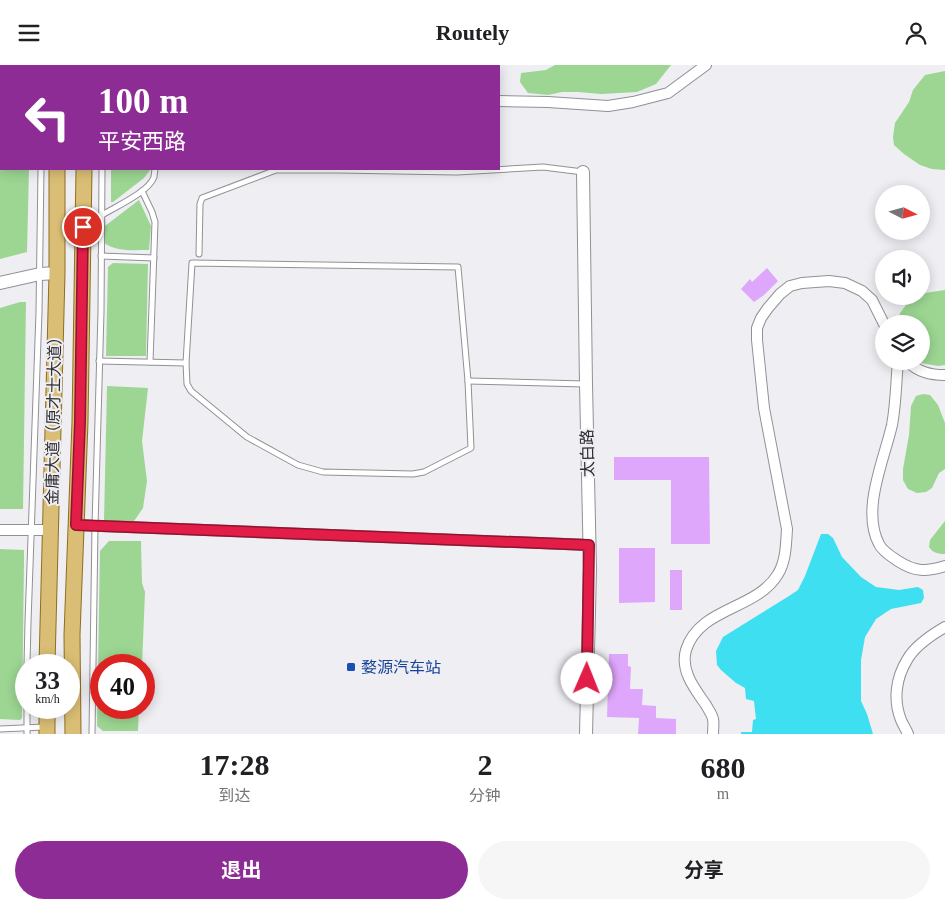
<!DOCTYPE html>
<html lang="zh">
<head>
<meta charset="utf-8">
<style>
  :root { --surface:#fff; --page:#f6f6f6; --text:#202124; --muted:#757577; --accent:#8d2c94 }
  body { margin:0; font-family:"Times New Roman","Noto Sans SC",serif; background:var(--page); color:var(--text); height:100vh; display:flex; flex-direction:column; font-size:19px; white-space:nowrap }
  * { box-sizing:border-box; margin:0 }
  p { font-size:16px; color:var(--muted) }
  .icon { flex:none; width:28px; height:28px; fill:none; stroke:currentColor; stroke-width:2; stroke-linecap:round; stroke-linejoin:round }
  .map { position:relative; height:669px; overflow:hidden }
  .drawer { display:flex; flex-direction:column; background:var(--surface); flex:1 }
  .drawer>* { flex:none }
  .hud { position:absolute; left:0px; top:0px; width:500px; height:105px; box-shadow:0 2px 12px #0003; background:#8d2c94; color:#fff; overflow:hidden }
  .needle { width:32px; rotate:96deg }
  .controls { position:absolute; left:875px; top:120px; display:grid; gap:10px }
  .controls a { display:grid; place-items:center; width:55px; height:55px; border-radius:50%; background:var(--surface); box-shadow:0 2px 12px #0003; font-size:25px }
  .speed { position:absolute; left:15px; top:589px; display:flex; gap:10px; font-size:25px; font-weight:700; text-align:center }
  .speed>* { display:grid; place-content:center; width:65px; height:65px; border-radius:50%; background:var(--surface); box-shadow:0 2px 12px #0003; line-height:1 }
  .speed small { font-size:12px; font-weight:400 }
  .speed .limit { border:8px solid #d22; background:#fff; color:#111 }
  .pin { position:absolute; display:grid; place-items:center; width:42px; height:42px; color:#fff; margin:-21px; border:2px solid #fff; border-radius:50%; box-shadow:0 1px 5px #0007 }
  .me { position:absolute; width:55px; margin:-28px; rotate:1deg; stroke-linejoin:round; filter:drop-shadow(0 0 4px #0008) }
  .turn { display:flex; align-items:center; gap:18px; height:105px; padding:0 15px; font-size:22px }
  .turn .icon { width:65px; height:65px; stroke-width:2.5 }
  .turn b { display:block; font-size:35px; line-height:42px }
  .eta { display:flex; justify-content:space-evenly; align-items:center; height:85px; text-align:center }
  .eta b { font-size:30px; font-weight:700; line-height:35px }
  .button { display:flex; gap:10px; margin-top:auto; padding:10px 15px }
  .button a { flex:1; height:58px; border-radius:30px; background:var(--accent); color:#fff; font-size:20px; font-weight:700; line-height:58px; text-align:center }
  .button a+a { background:var(--page); color:var(--text) }
  header { display:flex; justify-content:space-between; align-items:center; height:65px; padding:0 15px; background:var(--surface); font-size:22px; font-weight:700 }
  .map>svg:first-child { display:block }
  .green { fill:#9cd692 }
  .water { fill:#3ddff1 }
  .building { fill:#dfa7fc }
  .lines { fill:none; stroke-linecap:round; stroke-linejoin:round }
  .service-casing { stroke:#919195; stroke-width:7 }
  .minor-casing { stroke:#919195; stroke-width:12 }
  .tertiary-casing { stroke:#919195; stroke-width:14 }
  .primary-casing { stroke:#8e6f21; stroke-width:17 }
  .service { stroke:#fff; stroke-width:5 }
  .minor { stroke:#fff; stroke-width:10 }
  .tertiary { stroke:#fff; stroke-width:12 }
  .primary { stroke:#dabe75; stroke-width:15 }
  .route-casing { stroke:#92132f; stroke-width:12 }
  .route { stroke:#e11d48; stroke-width:9 }
  .transit-dot { fill:#1a4fb4; stroke:#eeeef3; stroke-width:2 }
  .labels { text-anchor:middle; stroke-width:4; stroke-linejoin:round; paint-order:stroke }
  .street-label { font-size:16px; fill:#2e2d2f; stroke:#eeeef3 }
  .transit-label { font-size:16px; fill:#164399; stroke:#eeeef3; text-anchor:start }
</style>
</head>
<body>
<header><svg class="icon" aria-label="menu" viewBox="0 0 24 24"><path d="M4 6h16M4 12h16M4 18h16"/></svg>Routely<svg class="icon" aria-label="person" viewBox="0 0 24 24"><circle cx="12" cy="8" r="4"/><path d="M4 21q1-7 8-7t8 7"/></svg></header>
<div class="map">
<svg width="945" height="669" viewBox="0 0 945 669">
  <rect width="100%" height="100%" fill="#eeeef3"/>
  <g class="green">
    <polygon points="555,0 671,0 656,19 637,27 601,29 578,27 562,27 548,30 528,28 520,17 521,8 546,5"/>
    <polygon points="945,6 945,105 932,104 920,100 904,89 894,80 893,72 895,58 909,37 913,25 925,10"/>
    <polygon points="0,35 1,35 1,104 29,104 27,187 0,194"/>
    <polygon points="111,104 151,104 144,113 113,137 111,137"/>
    <path d="M139,135L151,161L149,185C134,185 117,187 104,178L105,161Z"/>
    <polygon points="113,198 148,199 146,291 106,291 108,202"/>
    <polygon points="945,225 945,300 938,301 916,297 921,296 921,259 898,259 900,248 906,240 925,228"/>
    <polygon points="20,237 26,237 23,444 0,444 0,243"/>
    <polygon points="107,321 148,323 142,376 147,416 143,443 132,459 104,456"/>
    <polygon points="923,329 930,330 938,340 945,358 945,404 939,408 932,423 926,427 917,428 908,424 903,415 903,404 909,370 911,341 916,331"/>
    <path d="M945,456V489C938,489 933,488 929,482L930,475Z"/>
    <polygon points="109,476 141,476 142,518 145,527 142,600 101,600 101,642 139,643 138,666 103,666 97,661 100,486"/>
    <polygon points="0,484 24,485 24,495 22,653 20,655 0,654"/>
  </g>
  <polygon class="water" points="821,469 828,469 833,473 842,492 861,512 876,522 899,525 918,522 923,525 924,533 921,538 891,544 876,554 865,572 861,595 861,636 867,649 873,669 741,669 741,667 752,667 753,655 756,654 754,636 746,634 745,623 736,618 721,605 717,600 716,586 723,572 789,531 798,525 805,511"/>
  <g class="building">
    <polygon points="767,203 778,216 764,230 754,237 741,224 750,214 752,217"/>
    <polygon points="614,392 709,392 710,479 671,479 671,415 614,415"/>
    <polygon points="619,483 655,483 655,537 619,538"/>
    <rect x="670" y="505" width="12" height="40"/>
    <polygon points="609,589 628,589 628,601 631,602 630,624 643,624 642,640 656,641 656,653 676,654 676,669 638,669 639,653 607,652"/>
  </g>
  <g class="lines">
    <g class="service-casing">
      <g id="service">
        <polyline points="153,0 153,1"/>
        <polyline points="42,1 42,0"/>
        <polyline points="104,1 104,0"/>
        <polyline points="142,126 152,147 155,157 150,297"/>
        <path d="M102,150C115,142 149,127 154,112C154,111 155,104 155,104"/>
        <polyline points="199,189 200,139 202,133 276,105 338,105 457,107 543,102 583,107"/>
        <polyline points="101,191 154,193"/>
        <polygon points="192,198 458,202 468,316 471,383 424,407 413,409 323,407 298,400 247,372 191,326 187,319 186,298"/>
        <polyline points="99,296 186,298"/>
        <polyline points="468,316 585,319"/>
        <polyline points="27,600 28,557 39,247 41,104"/>
        <polyline points="0,664 44,662"/>
        <polyline points="27,669 27,642"/>
        <polyline points="92,669 95,461 101,247 102,104"/>
      </g>
    </g>
    <g class="minor-casing">
      <g id="minor">
        <polyline points="499,36 548,37 608,41 633,37 668,28 706,0"/>
        <path d="M898,296C896,318 896,339 892,360C884,395 861,445 879,479C882,486 892,492 898,496C915,507 926,507 945,501"/>
        <path d="M907,296C918,307 930,310 945,310"/>
        <polyline points="76,460 589,480"/>
        <polyline points="0,465 50,465"/>
        <path d="M713,669C713,664 714,659 713,654C712,649 708,644 706,640C695,624 680,606 686,585C699,542 757,545 778,509C786,496 786,479 787,464L764,343L757,275V263L761,253L768,243L780,229L790,221L802,218L829,216L845,218L862,226L872,235L884,259"/>
        <path d="M908,669C906,664 903,660 901,655C893,635 896,613 907,595C914,582 933,569 945,562"/>
      </g>
    </g>
    <g class="tertiary-casing">
      <g id="tertiary">
        <polyline points="0,10 1,10"/>
        <polyline points="583,107 586,319 590,504 586,669"/>
        <polyline points="0,218 40,209 57,208"/>
      </g>
    </g>
    <g class="primary-casing">
      <g id="primary">
        <polyline points="67,0 68,1"/>
        <polyline points="79,1 79,0"/>
        <polyline points="47,600 57,208 57,104"/>
        <polyline points="47,669 47,642"/>
        <polyline points="73,669 72,570 80,357 84,104"/>
      </g>
    </g>
    <use href="#service" class="service"/>
    <use href="#minor" class="minor"/>
    <use href="#tertiary" class="tertiary"/>
    <use href="#primary" class="primary"/>
  </g>
  <g class="lines">
    <g class="route-casing">
      <polyline id="route" points="83,162 80,357 76,460 589,480 587,614"/>
    </g>
    <use href="#route" class="route"/>
  </g>
  <rect class="transit-dot" x="346" y="597" width="10" height="10" rx="2.5"/>
  <g class="labels">
    <g class="street-label">
      <text transform="translate(53 352) rotate(-89)" y="6">金庸大道（原才士大道）</text>
      <text transform="translate(587 388) rotate(-91)" y="6">太白路</text>
    </g>
    <g class="transit-label">
      <text x="361" y="608">婺源汽车站</text>
    </g>
  </g>
</svg>
<div class="controls">
<a><svg class="needle" viewBox="-14 -14 28 28"><path d="M0-13l5 13h-10z" fill="#e53935"/><path d="M0 13l5-13h-10z" fill="#757577"/></svg></a>
<a><svg class="icon" aria-label="sound" viewBox="0 0 24 24"><path d="M4 9h4l5-4v14l-5-4H4zM17 9q2 3 0 6"/></svg></a>
<a><svg class="icon" aria-label="layers" viewBox="0 0 24 24"><path d="M12 4l9 5-9 5-9-5zM3 14l9 5 9-5"/></svg></a>
</div>
<div class="speed"><div>33<small>km/h</small></div><div class="limit">40</div></div>
<div class="pin" style="left:83px;top:162px;background:#d93025"><svg class="icon" aria-label="arrive" viewBox="0 0 24 24"><path d="M6 21V4h12l-3 4 3 4H6"/></svg></div>
<svg class="me" style="left:587px;top:614px" viewBox="-20 -20 40 40"><circle r="19" fill="#fff"/><path d="M0-13L10 11 0 6-10 11z" fill="#e11d48"/></svg>
<div class="hud">
<div class="turn"><svg class="icon" aria-label="left" viewBox="0 0 24 24"><path d="M17 20v-9H6M10 6l-5 5 5 5"/></svg><div><b>100 m</b>平安西路</div></div>
</div>
</div>
<section class="drawer">
<div class="eta">
<div><b>17:28</b><p>到达</p></div>
<div><b>2</b><p>分钟</p></div>
<div><b>680</b><p>m</p></div>
</div>
<div class="button"><a>退出</a><a>分享</a></div>
</section>
</body>
</html>
